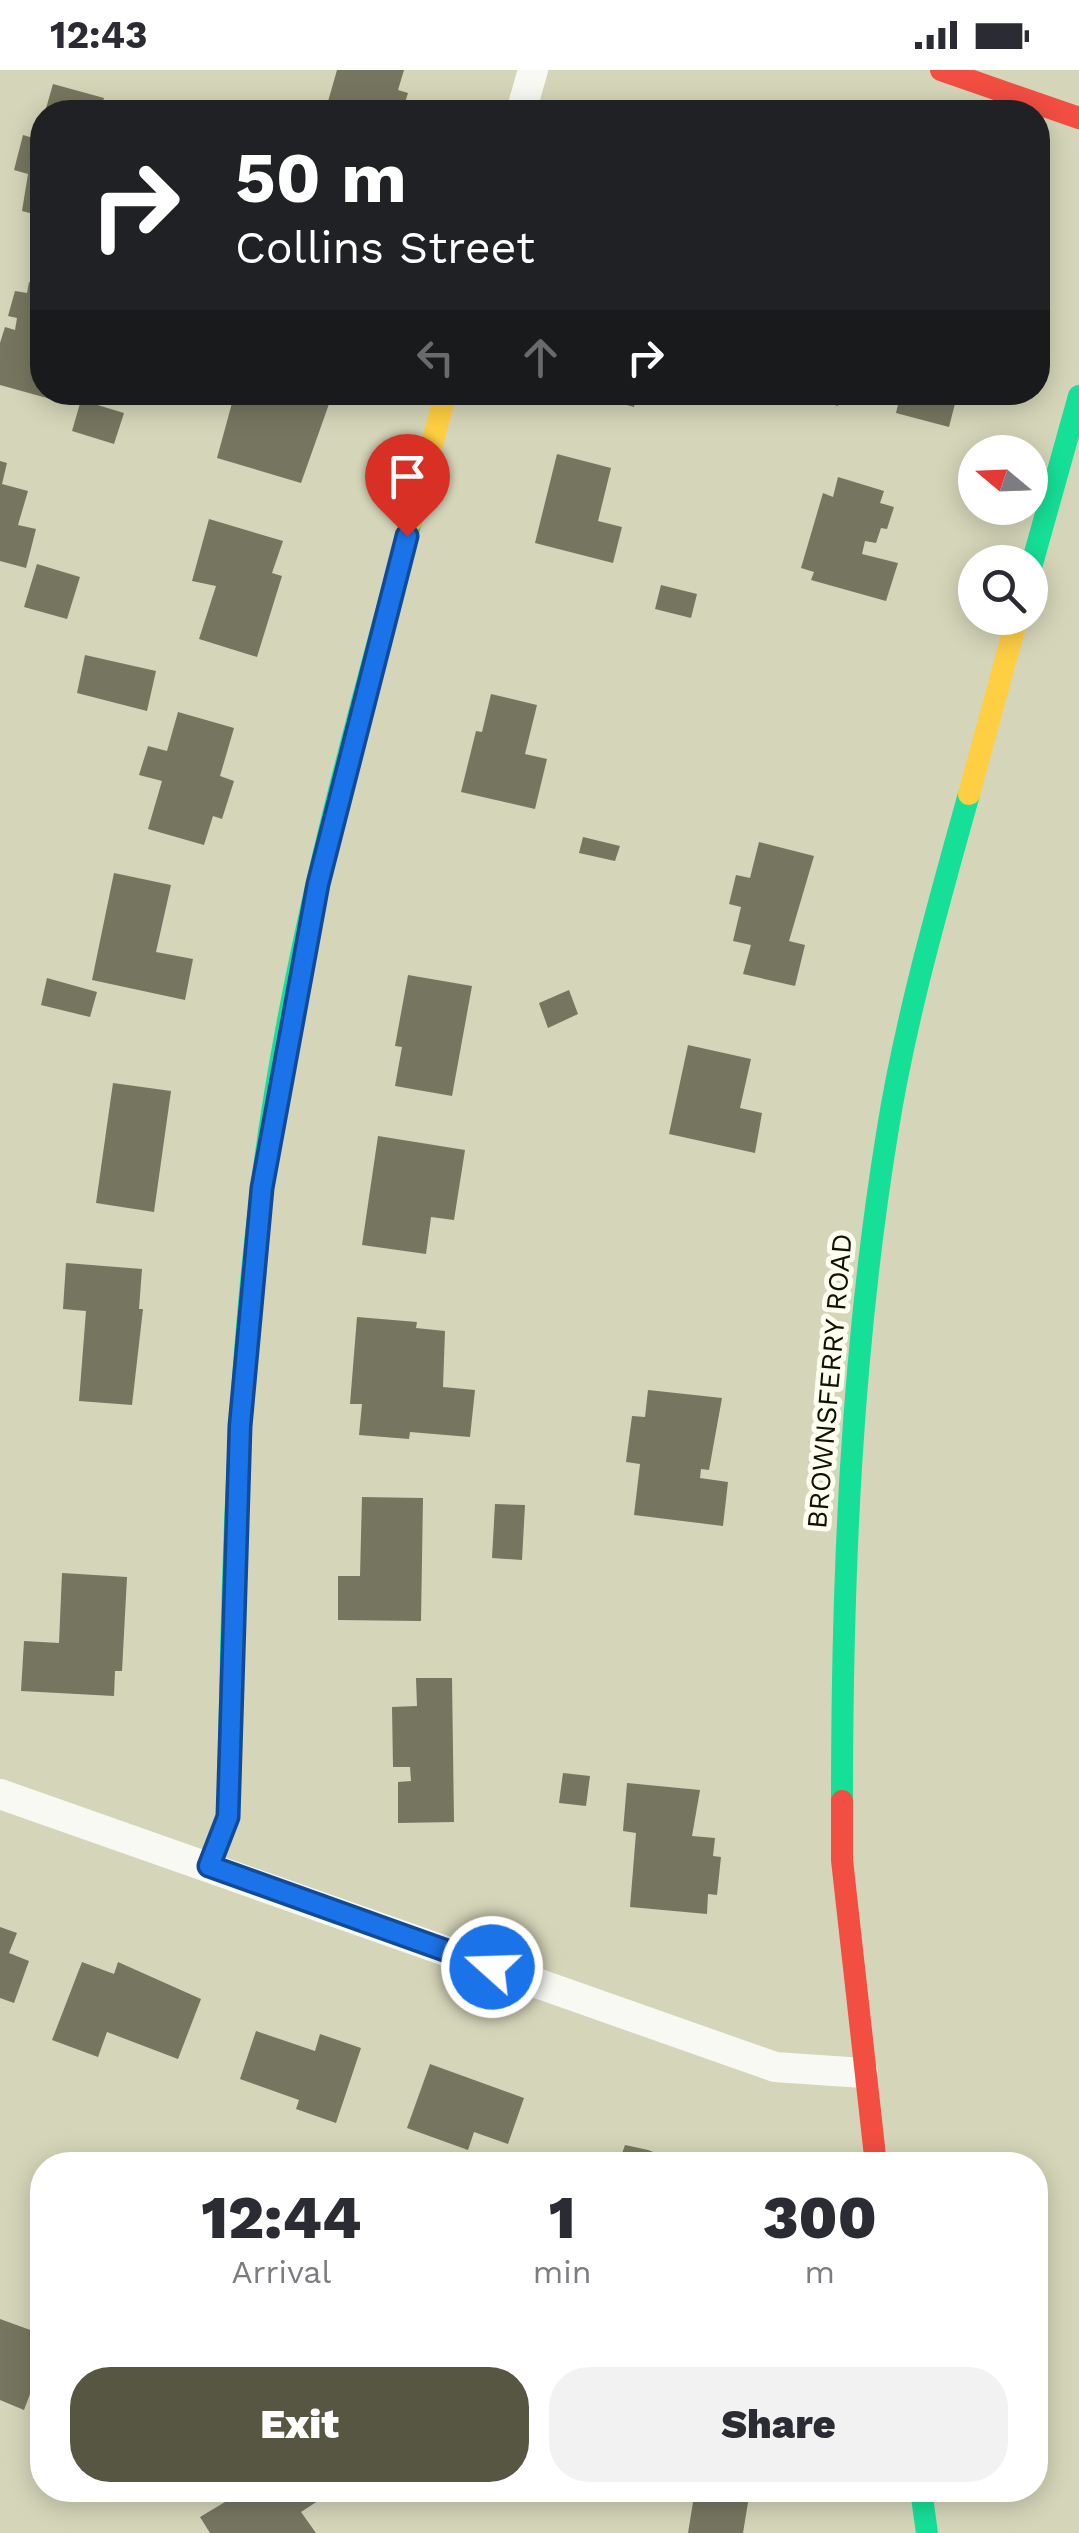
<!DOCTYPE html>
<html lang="en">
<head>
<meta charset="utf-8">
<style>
  :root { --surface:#fff; --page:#f2f2f3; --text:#2b2b33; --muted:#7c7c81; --accent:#575642 }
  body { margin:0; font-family:"Work Sans",sans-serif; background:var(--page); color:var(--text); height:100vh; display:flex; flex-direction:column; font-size:38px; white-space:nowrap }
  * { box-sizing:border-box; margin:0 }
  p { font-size:32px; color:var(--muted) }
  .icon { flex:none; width:55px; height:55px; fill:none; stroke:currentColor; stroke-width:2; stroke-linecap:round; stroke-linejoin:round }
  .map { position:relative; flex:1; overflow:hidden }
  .drawer { position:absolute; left:30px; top:2082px; width:1018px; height:350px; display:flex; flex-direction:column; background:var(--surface); border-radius:40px; box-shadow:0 5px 25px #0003 }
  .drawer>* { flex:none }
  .hud { position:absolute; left:30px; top:30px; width:1020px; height:305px; border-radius:40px; box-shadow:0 5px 25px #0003; background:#202124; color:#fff; overflow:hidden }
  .needle { width:65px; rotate:289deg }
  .fabs { position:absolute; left:958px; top:365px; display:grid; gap:20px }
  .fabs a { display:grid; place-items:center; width:90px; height:90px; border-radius:50%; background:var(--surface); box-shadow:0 5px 25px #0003; font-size:50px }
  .pin { position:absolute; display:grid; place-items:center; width:85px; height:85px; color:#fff; margin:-102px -42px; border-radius:50% 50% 50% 0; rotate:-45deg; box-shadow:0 0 10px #0007 }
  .pin .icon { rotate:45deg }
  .me { position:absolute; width:110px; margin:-55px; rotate:290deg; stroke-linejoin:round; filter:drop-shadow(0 0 8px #0008) }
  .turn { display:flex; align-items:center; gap:35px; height:210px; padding:0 40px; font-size:45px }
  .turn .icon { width:130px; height:130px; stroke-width:2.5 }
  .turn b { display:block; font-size:70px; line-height:85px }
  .lanes { display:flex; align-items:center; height:95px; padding:0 40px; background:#0003; justify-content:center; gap:50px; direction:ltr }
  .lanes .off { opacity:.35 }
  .eta { display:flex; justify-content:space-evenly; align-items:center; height:170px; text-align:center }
  .eta b { font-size:60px; font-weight:800; line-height:70px }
  .action { display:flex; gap:20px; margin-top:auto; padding:20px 40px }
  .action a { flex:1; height:115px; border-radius:40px; background:var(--accent); color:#fff; font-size:40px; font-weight:800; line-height:115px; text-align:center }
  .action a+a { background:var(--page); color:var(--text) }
  .status { display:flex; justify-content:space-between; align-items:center; height:70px; padding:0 50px; background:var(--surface); direction:ltr }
  .status svg { height:28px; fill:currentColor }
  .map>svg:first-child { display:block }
  .building { fill:#767660 }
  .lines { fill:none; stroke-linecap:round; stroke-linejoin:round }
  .street { stroke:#f9f9f4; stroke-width:30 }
  .fast { stroke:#16e098; stroke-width:22 }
  .slow { stroke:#ffcf43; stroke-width:22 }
  .jam { stroke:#f24e42; stroke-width:22 }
  .route-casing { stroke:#114b97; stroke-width:25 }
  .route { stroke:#1a73e8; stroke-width:18 }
  .labels { text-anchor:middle; stroke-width:10; stroke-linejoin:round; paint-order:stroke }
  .street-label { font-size:28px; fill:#131202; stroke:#fefff0 }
</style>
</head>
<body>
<div class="status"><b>12:43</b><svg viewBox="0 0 49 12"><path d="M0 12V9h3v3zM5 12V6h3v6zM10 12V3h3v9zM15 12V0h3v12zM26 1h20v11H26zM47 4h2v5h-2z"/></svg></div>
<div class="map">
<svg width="1079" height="2463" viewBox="0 0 1079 2463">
  <rect width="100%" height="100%" fill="#d5d5b9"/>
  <g class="building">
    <polygon points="337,0 404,0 398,20 408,23 402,42 325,42"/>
    <polygon points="53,14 104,28 100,42 45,42"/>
    <polygon points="678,33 709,41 709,42 657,42 659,35 676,40"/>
    <polygon points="42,55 42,146 22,141 28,104 14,100 23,65 37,69"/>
    <polygon points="29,212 42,215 42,322 68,322 65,333 0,315 0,273 5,257 15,260 17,248 8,246 15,221 27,223"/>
    <polygon points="235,322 324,322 322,332 329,334 301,413 217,388"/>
    <polygon points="580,322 637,322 634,337"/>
    <polygon points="792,322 842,322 838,336"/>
    <polygon points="901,322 958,322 949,357 896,343"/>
    <polygon points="81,330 124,343 114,374 72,361"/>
    <polygon points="557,384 611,398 598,451 622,457 613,493 535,473"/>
    <polygon points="0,391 7,393 2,414 28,421 18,455 36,459 26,498 0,491"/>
    <polygon points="838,407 884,421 880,433 894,437 887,459 881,458 876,473 865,471 862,484 898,493 886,531 811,510 814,502 801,498 823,423 833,427"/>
    <polygon points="209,449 283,471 272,503 282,506 257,587 199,569 216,516 192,511"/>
    <polygon points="37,494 80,507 67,549 24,537"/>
    <polygon points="661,515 697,524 691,548 655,539"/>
    <polygon points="85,585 156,601 147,641 77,623"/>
    <polygon points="491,624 537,635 525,684 547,689 535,739 461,722 476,661 482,662"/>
    <polygon points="178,642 234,658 220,706 234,711 222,749 213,746 204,775 148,759 162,711 139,705 148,676 167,681"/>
    <polygon points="583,767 620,776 615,791 579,783"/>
    <polygon points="759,772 814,786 789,871 805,875 795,916 743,904 751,875 733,871 741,837 729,834 736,805 750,808"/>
    <polygon points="114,803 171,815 156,882 193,889 185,930 92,910"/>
    <polygon points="408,905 472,916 452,1026 395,1016 402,977 395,976"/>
    <polygon points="47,908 97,922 90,947 41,935"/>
    <polygon points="569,920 578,944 548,958 539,933"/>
    <polygon points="688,975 751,989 740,1038 762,1043 755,1083 669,1064"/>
    <polygon points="113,1013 171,1021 154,1142 96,1133"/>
    <polygon points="378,1066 465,1080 454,1150 431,1147 426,1184 362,1175"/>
    <polygon points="66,1193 142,1199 139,1239 143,1239 132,1335 79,1331 86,1241 63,1239"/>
    <polygon points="357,1247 417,1252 416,1258 445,1261 443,1317 475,1320 470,1367 410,1362 409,1369 359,1365 362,1334 350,1334"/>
    <polygon points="648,1320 722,1328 709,1400 701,1399 700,1408 728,1412 723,1456 634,1445 640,1394 626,1392 632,1346 645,1347"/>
    <polygon points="362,1427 423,1428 421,1551 338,1550 338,1506 360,1506"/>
    <polygon points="495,1434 525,1435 522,1490 492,1488"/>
    <polygon points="62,1503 127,1507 122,1601 115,1601 114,1626 21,1621 24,1571 59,1573"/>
    <polygon points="416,1608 452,1608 454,1752 398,1753 398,1712 411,1711 410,1697 393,1697 392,1637 417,1636"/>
    <polygon points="563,1703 590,1706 586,1736 559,1733"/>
    <polygon points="627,1713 700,1720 692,1766 715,1768 713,1786 721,1787 717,1825 708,1824 707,1844 630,1837 636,1763 623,1761"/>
    <polygon points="0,1857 17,1863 9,1883 29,1891 14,1933 0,1928"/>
    <polygon points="82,1892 114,1904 118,1892 201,1929 178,1989 107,1962 98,1987 52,1970"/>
    <polygon points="256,1961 315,1981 320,1964 361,1978 336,2053 296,2039 299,2030 240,2009"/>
    <polygon points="430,1994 524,2028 508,2074 474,2062 468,2080 407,2058"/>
    <polygon points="625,2075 648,2080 688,2095 618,2095"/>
    <polygon points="42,2237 42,2329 30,2324 24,2340 0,2330 0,2249 33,2261"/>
    <polygon points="245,2420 328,2420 330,2423 301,2442 316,2463 210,2463 200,2447"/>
    <polygon points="695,2420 750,2420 743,2463 688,2463"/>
  </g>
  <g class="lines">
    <g class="street">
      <polyline points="521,42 533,0"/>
      <polyline points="0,1724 775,1997 863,2003"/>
    </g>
    <g class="fast">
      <polyline points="1030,501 1079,326"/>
      <path d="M842,1731C842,1508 851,1286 887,1064C905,950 938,836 969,724"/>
      <path d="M209,1797L228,1747C231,1538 235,1329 261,1121C289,894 350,672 411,451"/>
      <polyline points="921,2420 927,2463"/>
    </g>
    <g class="slow">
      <polyline points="411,451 446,322"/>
      <polyline points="969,724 1017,548"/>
    </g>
    <g class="jam">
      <polyline points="941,0 1079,48"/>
      <polyline points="842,1731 842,1790 876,2095"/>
    </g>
  </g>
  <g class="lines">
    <g class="route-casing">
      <polyline id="route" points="407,466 318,814 262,1118 240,1356 228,1747 209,1796 492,1897"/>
    </g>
    <use href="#route" class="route"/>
  </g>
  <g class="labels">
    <g class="street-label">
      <text transform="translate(829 1311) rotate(-85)" y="10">BROWNSFERRY ROAD</text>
    </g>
  </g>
</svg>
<div class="fabs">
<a><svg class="needle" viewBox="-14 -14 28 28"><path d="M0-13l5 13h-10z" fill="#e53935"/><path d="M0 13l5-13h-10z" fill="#7c7c81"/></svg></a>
<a><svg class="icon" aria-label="search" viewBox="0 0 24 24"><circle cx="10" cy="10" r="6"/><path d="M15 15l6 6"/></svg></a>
</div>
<div class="pin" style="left:407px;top:466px;background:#d93025"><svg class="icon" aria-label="arrive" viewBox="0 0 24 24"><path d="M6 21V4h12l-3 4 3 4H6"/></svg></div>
<svg class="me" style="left:492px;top:1897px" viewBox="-20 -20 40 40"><circle r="17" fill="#1a73e8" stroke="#fff" stroke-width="3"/><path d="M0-11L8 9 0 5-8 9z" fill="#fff"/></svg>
<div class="hud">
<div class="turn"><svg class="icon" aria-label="right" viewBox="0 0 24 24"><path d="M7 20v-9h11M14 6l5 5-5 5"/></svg><div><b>50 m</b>Collins Street</div></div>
<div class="lanes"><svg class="icon off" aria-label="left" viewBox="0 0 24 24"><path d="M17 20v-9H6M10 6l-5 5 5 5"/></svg><svg class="icon off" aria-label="ahead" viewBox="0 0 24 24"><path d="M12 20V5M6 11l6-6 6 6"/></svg><svg class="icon" aria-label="right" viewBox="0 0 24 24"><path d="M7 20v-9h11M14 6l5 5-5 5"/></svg></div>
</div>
<section class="drawer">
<div class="eta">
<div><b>12:44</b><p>Arrival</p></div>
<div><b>1</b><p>min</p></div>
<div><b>300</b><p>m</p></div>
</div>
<div class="action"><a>Exit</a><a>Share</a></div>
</section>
</div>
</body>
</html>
